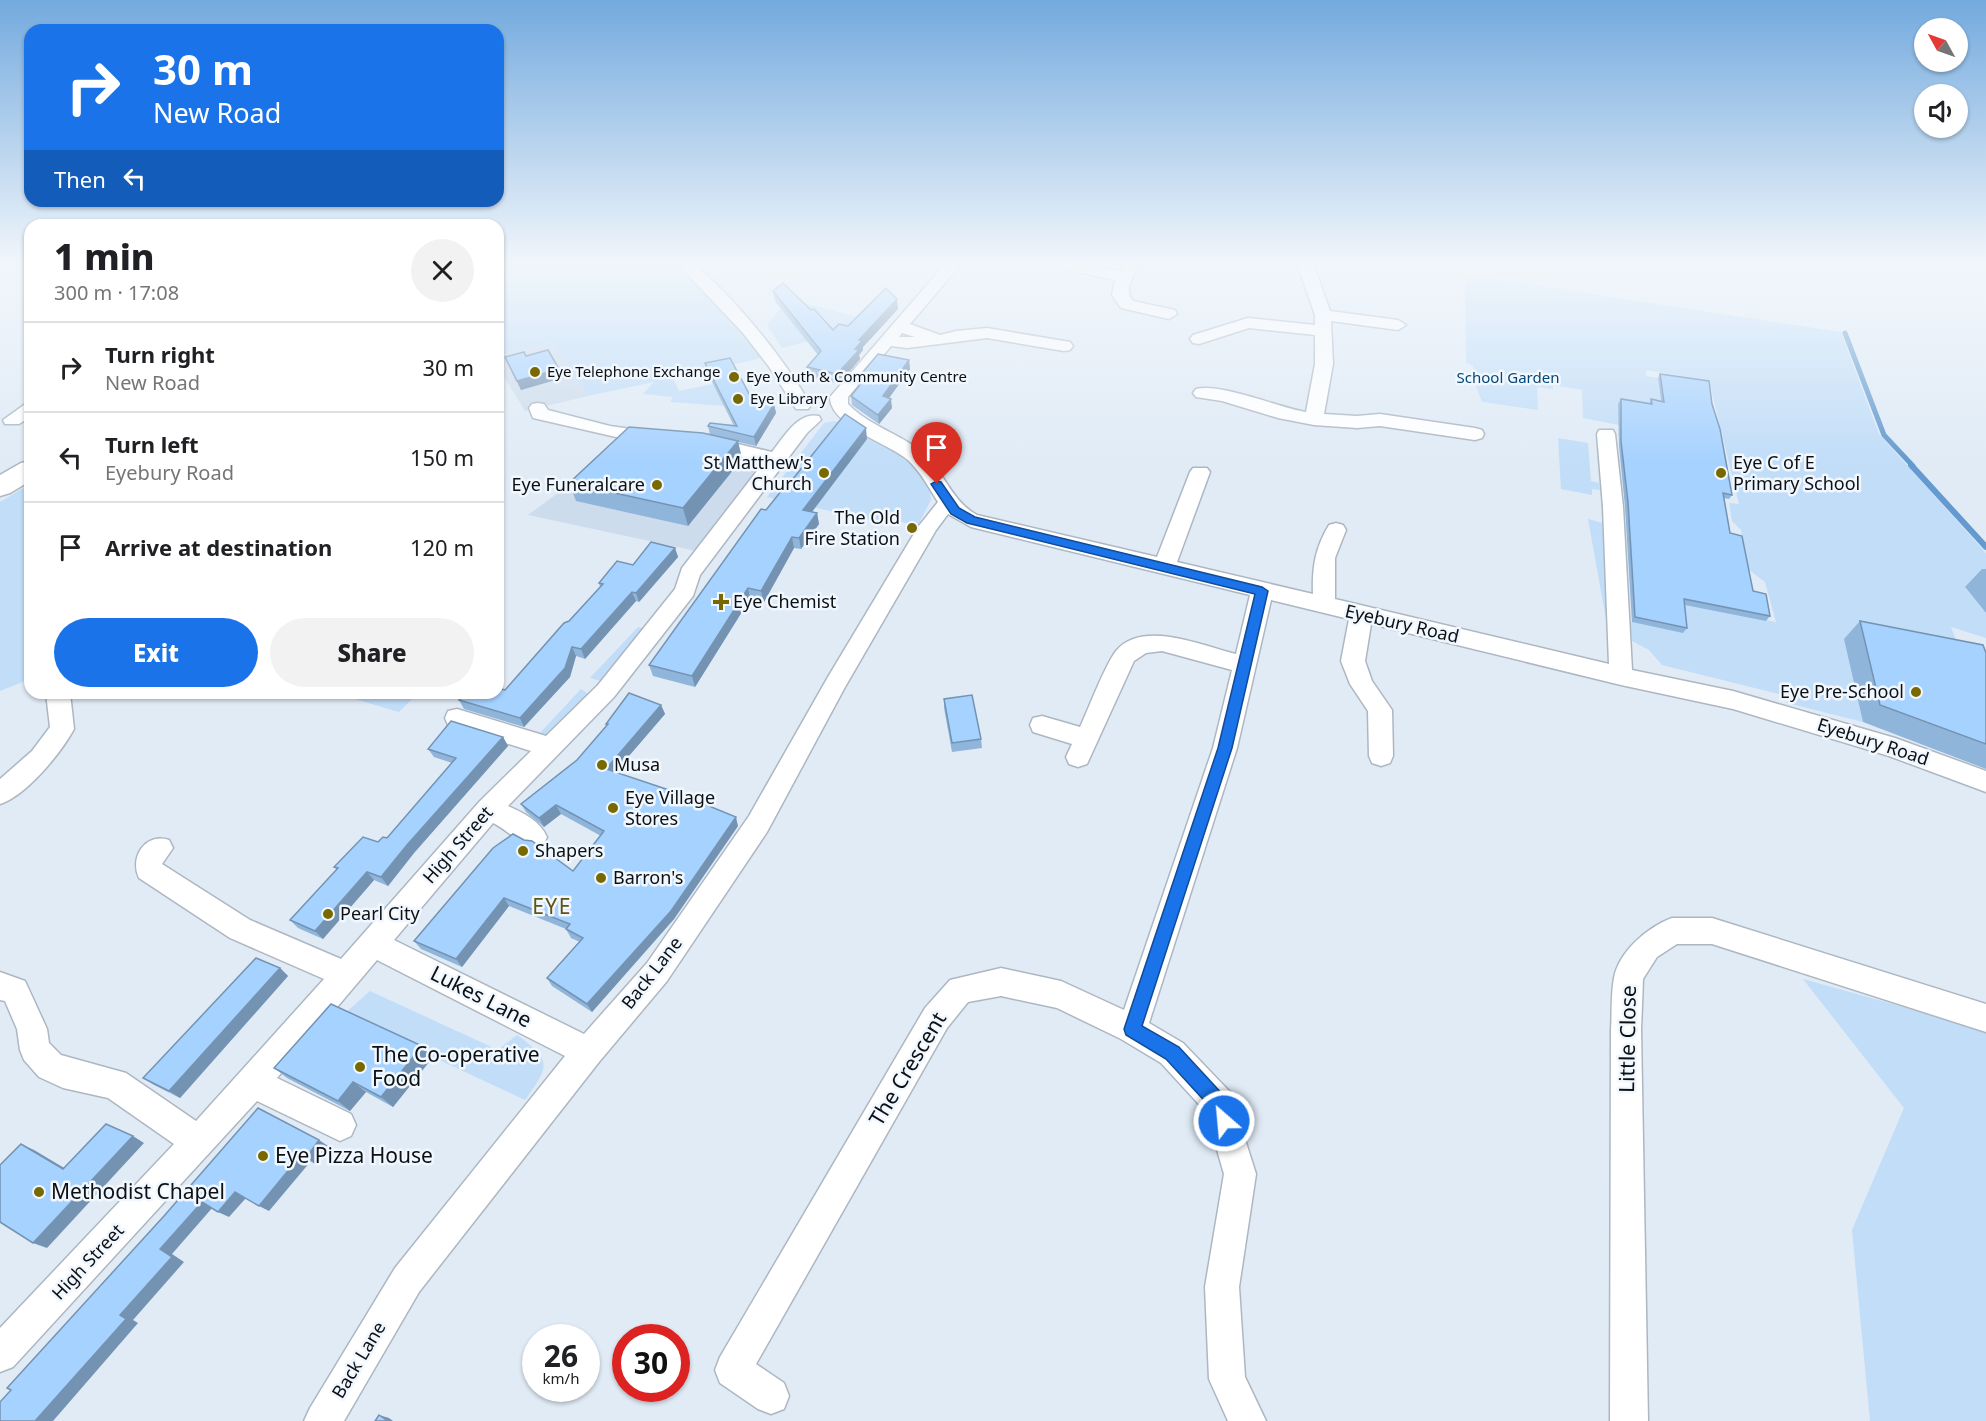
<!DOCTYPE html>
<html lang="en">
<head>
<meta charset="utf-8">
<style>
  :root { --surface:#fff; --page:#f2f2f2; --text:#202124; --muted:#757577; --line:#e0e0e0; --accent:#1a73e8 }
  body { margin:0; font-family:"Noto Sans",sans-serif; background:var(--page); color:var(--text); height:100vh; display:flex; flex-direction:column; font-size:22px; white-space:nowrap }
  * { box-sizing:border-box; margin:0 }
  p { font-size:20px; color:var(--muted) }
  .icon { flex:none; width:33px; height:33px; fill:none; stroke:currentColor; stroke-width:2; stroke-linecap:round; stroke-linejoin:round }
  .map { position:relative; flex:1; overflow:hidden }
  .drawer { position:absolute; left:24px; top:219px; width:480px; height:480px; display:flex; flex-direction:column; background:var(--surface); border-radius:18px; box-shadow:0 2px 4px #0004 }
  .drawer>* { flex:none }
  .top-card { position:absolute; left:24px; top:24px; width:480px; height:183px; border-radius:18px; box-shadow:0 2px 4px #0004; background:#1a73e8; color:#fff; overflow:hidden }
  .needle { width:39px; rotate:310deg }
  .fabs { position:absolute; left:1914px; top:18px; display:grid; gap:12px }
  .fabs a { display:grid; place-items:center; width:54px; height:54px; border-radius:50%; background:var(--surface); box-shadow:0 2px 4px #0004; font-size:30px }
  .speed { position:absolute; left:522px; top:1324px; display:flex; gap:12px; font-size:30px; font-weight:700; text-align:center }
  .speed>* { display:grid; place-content:center; width:78px; height:78px; border-radius:50%; background:var(--surface); box-shadow:0 2px 4px #0004; line-height:1 }
  .speed small { font-size:15px; font-weight:400 }
  .speed .limit { border:9px solid #d22; background:#fff; color:#111 }
  .pin { position:absolute; display:grid; place-items:center; width:51px; height:51px; color:#fff; margin:-62px -26px; border-radius:50% 50% 50% 0; rotate:-45deg; box-shadow:0 0 6px #0007 }
  .pin .icon { rotate:45deg }
  .me { position:absolute; width:66px; margin:-33px; rotate:333deg; stroke-linejoin:round; filter:drop-shadow(0 0 4px #0008) }
  .turn { display:flex; align-items:center; gap:21px; height:126px; padding:0 30px; font-size:27px }
  .turn .icon { width:78px; height:78px; stroke-width:2.5 }
  .turn b { display:block; font-size:42px; line-height:51px }
  .then { display:flex; align-items:center; height:57px; padding:0 30px; background:#0003; gap:12px; font-size:22px }
  .round { display:grid; place-items:center; flex:none; width:63px; height:63px; border-radius:32px; background:var(--page) }
  .head { display:flex; align-items:center; justify-content:space-between; height:102px; padding:0 30px }
  h1 { font-size:36px; font-weight:800; line-height:45px }
  .primary-button { display:flex; gap:12px; margin-top:auto; padding:12px 30px }
  .primary-button a { flex:1; height:69px; border-radius:36px; background:var(--accent); color:#fff; font-size:24px; font-weight:800; line-height:69px; text-align:center }
  .primary-button a+a { background:var(--page); color:var(--text) }
  ul { padding:0; list-style:none }
  li { display:flex; align-items:center; gap:18px; height:90px; padding:0 30px; border-top:2px solid var(--line) }
  li div { flex:1 }
  li b { display:block; font-size:22px }
  li em { font-style:normal }
  .map>svg:first-child { display:block }
  .built { fill:#cddcec }
  .green { fill:#c1ddf8 }
  .lines { fill:none; stroke-linecap:round; stroke-linejoin:round }
  .stream-far1 { stroke:#649acf; stroke-width:5 }
  .stream { stroke:#649acf; stroke-width:6 }
  .minor-casing { stroke:#adb7c2; stroke-width:3 }
  .highway-casing { stroke:#adb7c2; stroke-width:3 }
  .minor { fill:#fff; fill-rule:evenodd }
  .highway { fill:#fff; fill-rule:evenodd }
  .wall { fill:#8fb5db }
  .shaded-wall { fill:#7493b2 }
  .building { fill:#a6d2ff; stroke:#7493b2; stroke-width:1.5 }
  .route { fill:#1a73e8; stroke:#114b97; stroke-width:1.5 }
  .poi-dot { fill:#786800; stroke:#f1f7fe; stroke-width:2 }
  .labels { text-anchor:middle; stroke-width:5; stroke-linejoin:round; paint-order:stroke }
  .far-poi-label { font-size:15px; fill:#0c1013; stroke:#f1f7fe; text-anchor:start }
  .far-park-label { font-size:15px; fill:#054677; stroke:#f1f7fe }
  .poi-label { font-size:18px; fill:#0c1013; stroke:#f1f7fe; text-anchor:start }
  .street-label { font-size:18px; fill:#0c1013; stroke:#f1f7fe }
  .quarter-label { font-size:21px; letter-spacing:1.5px; fill:#5f5417; stroke:#f1f7fe }
  .near-street-label { font-size:21px; fill:#0c1013; stroke:#f1f7fe }
  .near-poi-label { font-size:21px; fill:#0c1013; stroke:#f1f7fe; text-anchor:start }
</style>
</head>
<body>
<div class="map">
<svg width="1986" height="1421" viewBox="0 0 1986 1421">
  <rect width="100%" height="100%" fill="#e0ebf6"/>
  <g class="built">
    <polygon points="551,343 588,396 525,411 498,367 498,355"/>
    <polygon points="621,434 776,459 696,551 528,515 562,490"/>
  </g>
  <g class="green">
    <polygon points="498,263 674,263 747,335 762,358 673,378 679,391 713,384 726,406 670,402 673,397 643,394 654,382 588,396 551,343 498,355"/>
    <polygon points="1465,275 1841,332 1879,434 1986,553 1986,586 1965,588 1986,613 1986,638 1951,627 1965,663 1845,639 1863,722 1787,703 1787,696 1662,665 1649,650 1632,641 1630,621 1683,632 1683,604 1776,622 1765,582 1748,569 1741,530 1732,521 1729,503 1739,504 1709,381 1646,370 1646,376 1658,378 1661,406 1619,425 1583,418 1582,390 1553,385 1553,389 1537,387 1538,410 1482,402 1474,381 1473,366 1466,363"/>
    <polygon points="788,299 857,317 844,332 782,348 767,325"/>
    <polygon points="834,421 844,423 910,459 930,488 931,500 918,525 901,522 898,526 767,497 824,423"/>
    <polygon points="1558,438 1588,443 1591,481 1599,483 1600,490 1592,489 1592,495 1561,489"/>
    <polygon points="30,484 30,679 0,691 0,502"/>
    <polygon points="1588,519 1602,523 1613,658"/>
    <polygon points="638,627 646,629 605,682 590,678"/>
    <polygon points="581,689 591,696 558,722 554,736 539,734"/>
    <polygon points="348,693 418,693 399,712 345,696"/>
    <polygon points="1803,979 1986,1030 1986,1421 1870,1421 1852,1230 1904,1108"/>
    <path d="M370,991L498,1050L517,1035C553,1061 549,1066 525,1100L343,1015Z"/>
  </g>
  <g class="lines">
    <polyline class="stream-far1" points="1845,333 1884,435 1913,466"/>
    <polyline class="stream" points="1911,465 1986,547"/>
    <g class="minor-casing">
      <g id="minor">
        <path d="M677,263H694C740,305 779,352 811,405L808,409H796L770,368L743,333Z"/>
        <path d="M946,263H962L910,324L940,335L956,331L987,328L1064,341L1070,342L1073,346L1070,350L1064,351L987,338L907,348L891,346L848,397V404C869,426 899,433 922,452C944,471 951,501 977,515L1157,557L1190,472L1193,468H1207L1210,472L1177,562L1313,594C1312,568 1315,548 1329,525L1336,523L1343,525L1346,530L1335,558V599L1609,664L1603,507L1597,434L1599,430H1613L1615,434L1623,507L1632,670L1733,691L1895,738L1986,771V792L1889,756L1733,709L1621,685L1371,624L1365,661L1372,681L1392,710L1393,756L1390,763L1381,766L1372,763L1369,756L1368,711L1350,684L1341,661L1349,619L1271,600L1237,748L1149,1023L1183,1043L1230,1092L1256,1174L1239,1287L1245,1377L1266,1421H1228L1209,1379L1205,1287L1224,1174L1206,1112L1161,1063L1121,1039L1057,1008L1001,996L968,1002L947,1028L756,1364L784,1383L789,1396L784,1409L771,1414L758,1409L720,1383L715,1370L720,1357L925,1008L950,980L1001,968L1061,981L1124,1010L1213,748L1232,670L1162,651L1146,653L1134,661L1087,764L1078,767L1069,764L1066,757L1072,744L1033,732L1030,725L1033,718L1042,716L1080,727C1089,708 1104,667 1116,651C1142,619 1203,646 1236,654L1250,595L971,527L948,514L936,530L845,687L767,832L667,981L599,1062L419,1292L344,1421H304L310,1408L395,1268L565,1056L377,960L277,1078L351,1114L356,1125L351,1136L340,1141L257,1101L13,1367L0,1372V1328L174,1144L108,1098L63,1088L39,1077L24,1060L20,1050L17,1029L5,1001L0,1000V972L25,981L47,1029L49,1043L61,1055L126,1073L196,1121L324,979L230,938L139,878C129,857 146,832 169,840L173,848L162,864L250,920L341,959L480,801L531,751L448,725L445,718L448,711L457,709L546,736L598,685L675,589L682,568L764,462L701,447L699,443L701,439L708,437L772,452C783,438 798,411 819,416L821,420L807,433L700,575L693,596L614,697L508,806C524,813 540,821 547,837L543,845C540,846 537,848 534,848C526,848 503,827 493,823L394,940L584,1034L647,963L749,816L828,677L918,527L938,502C929,488 921,472 908,460C888,443 830,426 830,397ZM902,333L915,337H899Z"/>
        <path d="M1050,263H1080L1120,271L1125,263H1141C1134,275 1123,288 1133,301L1175,310L1177,314L1169,319L1121,308L1112,295L1115,280L1052,266Z"/>
        <path d="M1297,263H1313L1330,311L1398,320L1406,325L1398,330L1331,321L1333,364L1324,414L1357,416L1380,414L1475,428L1482,430L1484,434L1482,438L1475,440L1380,426L1357,428L1314,425L1278,418L1222,401L1196,397L1193,393L1196,389C1221,383 1277,407 1306,412L1315,364V335L1249,328L1199,344L1193,343L1190,339L1193,335L1248,318L1315,325V315Z"/>
        <polygon points="30,403 30,417 19,424 5,424 3,420 24,405"/>
        <polygon points="538,403 544,404 548,410 610,426 653,432 660,434 662,438 660,442 638,442 533,418 529,408 532,404"/>
        <path d="M46,693H70L74,729C61,753 26,796 0,804V779L32,751L50,727Z"/>
        <path d="M1672,918H1712L1986,1004V1032L1712,944H1677L1657,957L1643,979L1641,1030L1648,1421H1610L1611,1030C1612,1013 1611,994 1614,978C1619,951 1648,927 1672,918Z"/>
      </g>
    </g>
    <g class="highway-casing">
      <polygon id="highway" points="30,461 30,481 10,493 0,496 0,475 21,463"/>
    </g>
    <use href="#minor" class="minor"/>
    <use href="#highway" class="highway"/>
  </g>
  <g class="wall">
    <polygon points="773,291 811,310 833,330 848,326 898,309 863,347 863,350 859,355 860,359 839,384 808,376 807,367 818,355 775,301"/>
    <polygon points="526,356 559,369 562,378 521,390 505,357"/>
    <polygon points="909,360 910,369 889,398 892,408 879,424 852,405 851,396 858,387 857,379"/>
    <polygon points="705,363 753,401 774,404 776,413 756,446 738,442 742,459 688,526 576,501 569,483 710,435 708,426 734,426 707,372"/>
    <polygon points="1660,374 1712,404 1732,495 1729,499 1724,498 1730,533 1753,591 1770,616 1766,621 1685,605 1687,628 1683,633 1632,622 1625,507 1619,446 1618,404 1621,399 1649,404 1651,399 1661,401 1658,378"/>
    <polygon points="867,439 812,512 817,513 819,524 801,549 794,548 764,602 750,599 695,687 653,676 649,665 766,510 784,490"/>
    <polygon points="675,548 678,557 639,602 636,601 585,659 576,656 570,677 524,727 464,709 459,700 505,690 600,587 599,583"/>
    <polygon points="1982,569 1986,569 1986,613 1965,587"/>
    <polygon points="1860,621 1986,653 1986,769 1863,722 1844,639"/>
    <polygon points="944,699 981,739 982,748 952,752 944,708"/>
    <polygon points="661,705 665,714 615,772 738,826 674,919 592,1012 552,986 547,978 580,942 571,938 566,929 509,906 462,967 421,949 414,941 493,848 573,871 601,836 561,814 544,827 526,812 521,804 577,760 607,726 606,724"/>
    <polygon points="503,737 508,746 414,853 388,886 374,880 323,939 298,928 290,920 337,870 334,867 378,842 387,838 452,763 434,757 428,749"/>
    <polygon points="280,968 288,976 180,1098 154,1085 143,1078"/>
    <polygon points="422,1046 433,1057 393,1107 366,1092 350,1111 287,1078 274,1068"/>
  </g>
  <g class="shaded-wall">
    <polygon points="897,299 898,309 863,347 863,350 859,355 860,359 839,384 837,374 855,349 859,340"/>
    <polygon points="909,360 910,369 884,405 883,396"/>
    <polygon points="559,369 562,378 521,390 517,381"/>
    <polygon points="891,399 892,408 879,424 878,415"/>
    <polygon points="774,404 776,413 756,446 754,437"/>
    <polygon points="866,428 867,439 805,521 803,510"/>
    <polygon points="738,441 742,459 688,526 683,508"/>
    <polygon points="817,513 819,524 801,549 799,538"/>
    <polygon points="792,537 794,548 764,602 761,591"/>
    <polygon points="675,548 678,557 639,602 636,593"/>
    <polygon points="748,588 750,599 695,687 692,676"/>
    <polygon points="632,592 636,601 585,659 581,649"/>
    <polygon points="572,647 576,656 570,677 524,727 520,718"/>
    <polygon points="661,705 665,714 610,778 606,769"/>
    <polygon points="503,737 508,746 414,853 388,886 381,877 407,845"/>
    <polygon points="556,805 561,814 544,827 539,818"/>
    <polygon points="736,817 738,826 674,919 592,1012 587,1004"/>
    <polygon points="367,872 374,880 323,939 315,931"/>
    <polygon points="504,898 509,906 462,967 456,959"/>
    <polygon points="280,968 288,976 180,1098 169,1091"/>
    <polygon points="422,1046 433,1057 393,1107 381,1097"/>
    <polygon points="353,1082 366,1092 350,1111 338,1101"/>
    <polygon points="133,1136 144,1143 47,1248 33,1243"/>
    <polygon points="319,1140 328,1146 315,1164 306,1158"/>
    <polygon points="21,1144 34,1150 76,1175 63,1169"/>
    <polygon points="301,1155 311,1161 269,1211 259,1206"/>
    <polygon points="235,1192 246,1198 229,1217 218,1212"/>
    <polygon points="202,1202 213,1207 172,1254 184,1262 133,1320 138,1323 53,1421 35,1421 160,1249"/>
    <polygon points="379,1415 389,1418 393,1421 388,1421"/>
  </g>
  <g class="building">
    <polygon points="783,283 811,310 814,309 833,330 839,324 848,326 886,288 897,299 859,340 862,341 855,349 859,350 837,374 807,367 821,351 773,291"/>
    <polygon points="548,350 559,369 517,381 505,357 524,352 526,356"/>
    <polygon points="878,354 909,360 883,396 891,399 878,415 851,396 863,381 857,379"/>
    <polygon points="730,358 753,401 774,404 754,437 708,426 710,423 737,426 705,363"/>
    <polygon points="1660,374 1709,381 1712,404 1720,429 1732,495 1723,493 1730,533 1742,536 1753,591 1766,594 1770,616 1684,599 1687,628 1635,617 1628,502 1621,441 1621,399 1652,404 1651,399 1664,402"/>
    <polygon points="845,414 866,428 803,510 817,513 799,538 792,537 761,591 748,588 692,676 649,665 761,509 766,510 782,490 784,490"/>
    <polygon points="629,427 703,433 738,441 683,508 569,483"/>
    <polygon points="651,542 675,548 636,593 632,592 581,649 572,647 565,668 520,718 459,700 465,693 498,693 498,688 505,690 564,623 569,621 603,584 599,583 617,561 633,565"/>
    <polygon points="1860,621 1983,645 1986,653 1986,744 1880,705"/>
    <polygon points="629,693 661,705 606,769 675,792 736,817 671,911 587,1004 547,978 583,938 566,929 570,924 504,898 456,959 414,941 493,848 513,834 524,840 532,841 573,871 604,831 556,805 539,818 521,804 577,760 608,724 606,724"/>
    <polygon points="972,695 981,739 952,743 944,699"/>
    <polygon points="451,721 503,737 407,845 381,877 367,872 315,931 290,920 338,868 334,867 363,837 378,842 383,837 387,838 456,758 428,749"/>
    <polygon points="256,958 280,968 169,1091 143,1078"/>
    <polygon points="331,1004 422,1046 381,1097 353,1082 338,1101 274,1068"/>
    <polygon points="258,1108 319,1140 306,1158 301,1155 259,1206 235,1192 218,1212 202,1202 160,1249 172,1257 120,1315 126,1319 35,1421 0,1421 0,1402 11,1390 7,1388 164,1216"/>
    <polygon points="106,1124 133,1136 33,1243 0,1222 0,1165 21,1144 63,1169"/>
    <polygon points="379,1415 388,1421 375,1421"/>
  </g>
  <linearGradient id="sky" x2="0" y2="1"><stop stop-color="#73aade"/><stop offset="0.57" stop-color="#f1f6fb"/><stop offset="1" stop-color="#f1f6fb" stop-opacity="0"/></linearGradient>
  <rect width="1986" height="462" fill="url(#sky)"/>
  <polygon class="route" points="937,481 941,482 959,508 975,517 1262,587 1268,591 1232,748 1142,1026 1179,1047 1225,1097 1233,1121 1231,1127 1224,1130 1218,1127 1211,1108 1166,1059 1126,1035 1124,1029 1218,748 1255,594 967,523 951,514 931,484"/>
  <g class="poi-dot">
    <circle cx="535" cy="372" r="6"/>
    <circle cx="734" cy="377" r="6"/>
    <circle cx="738" cy="399" r="6"/>
    <circle cx="824" cy="473" r="6"/>
    <circle cx="1721" cy="473" r="6"/>
    <circle cx="657" cy="485" r="6"/>
    <circle cx="912" cy="528" r="6"/>
    <path d="M718 593h6v6h6v6h-6v6h-6v-6h-6v-6h6z"/>
    <circle cx="1916" cy="692" r="6"/>
    <circle cx="602" cy="765" r="6"/>
    <circle cx="613" cy="808" r="6"/>
    <circle cx="523" cy="851" r="6"/>
    <circle cx="601" cy="878" r="6"/>
    <circle cx="328" cy="914" r="6"/>
    <circle cx="360" cy="1067" r="6"/>
    <circle cx="263" cy="1156" r="6"/>
    <circle cx="39" cy="1192" r="6"/>
  </g>
  <g class="labels">
    <g class="far-poi-label">
      <text x="547" y="377">Eye Telephone Exchange</text>
      <text x="746" y="382">Eye Youth &amp; Community Centre</text>
      <text x="750" y="404">Eye Library</text>
    </g>
    <g class="far-park-label">
      <text x="1508" y="383">School Garden</text>
    </g>
    <g class="poi-label">
      <text x="812" y="469" text-anchor="end">St Matthew's<tspan x="812" dy="21">Church</tspan></text>
      <text x="1733" y="469">Eye C of E<tspan x="1733" dy="21">Primary School</tspan></text>
      <text x="645" y="491" text-anchor="end">Eye Funeralcare</text>
      <text x="900" y="524" text-anchor="end">The Old<tspan x="900" dy="21">Fire Station</tspan></text>
      <text x="733" y="608">Eye Chemist</text>
      <text x="1904" y="698" text-anchor="end">Eye Pre-School</text>
      <text x="614" y="771">Musa</text>
      <text x="625" y="804">Eye Village<tspan x="625" dy="21">Stores</tspan></text>
      <text x="535" y="857">Shapers</text>
      <text x="613" y="884">Barron's</text>
      <text x="340" y="920">Pearl City</text>
    </g>
    <g class="street-label">
      <text transform="translate(1402 624) rotate(13)" y="6">Eyebury Road</text>
      <text transform="translate(1873 742) rotate(18)" y="6">Eyebury Road</text>
      <text transform="translate(458 845) rotate(-49)" y="6">High Street</text>
      <text transform="translate(652 973) rotate(-52)" y="6">Back Lane</text>
      <text transform="translate(88 1262) rotate(-47)" y="6">High Street</text>
      <text transform="translate(359 1360) rotate(-59)" y="6">Back Lane</text>
    </g>
    <g class="quarter-label">
      <text x="552" y="914">EYE</text>
    </g>
    <g class="near-street-label">
      <text transform="translate(481 997) rotate(27)" y="7">Lukes Lane</text>
      <text transform="translate(1628 1039) rotate(-89)" y="7">Little Close</text>
      <text transform="translate(908 1069) rotate(-59)" y="7">The Crescent</text>
    </g>
    <g class="near-poi-label">
      <text x="372" y="1062">The Co-operative<tspan x="372" dy="24">Food</tspan></text>
      <text x="275" y="1163">Eye Pizza House</text>
      <text x="51" y="1199">Methodist Chapel</text>
    </g>
  </g>
</svg>
<div class="fabs">
<a><svg class="needle" viewBox="-14 -14 28 28"><path d="M0-13l5 13h-10z" fill="#e53935"/><path d="M0 13l5-13h-10z" fill="#757577"/></svg></a>
<a><svg class="icon" aria-label="sound" viewBox="0 0 24 24"><path d="M4 9h4l5-4v14l-5-4H4zM17 9q2 3 0 6"/></svg></a>
</div>
<div class="speed"><div>26<small>km/h</small></div><div class="limit">30</div></div>
<div class="pin" style="left:937px;top:484px;background:#d93025"><svg class="icon" aria-label="arrive" viewBox="0 0 24 24"><path d="M6 21V4h12l-3 4 3 4H6"/></svg></div>
<svg class="me" style="left:1224px;top:1121px" viewBox="-20 -20 40 40"><circle r="17" fill="#1a73e8" stroke="#fff" stroke-width="3"/><path d="M0-11L8 9 0 5-8 9z" fill="#fff"/></svg>
<div class="top-card">
<div class="turn"><svg class="icon" aria-label="right" viewBox="0 0 24 24"><path d="M7 20v-9h11M14 6l5 5-5 5"/></svg><div><b>30 m</b>New Road</div></div>
<div class="then">Then<svg class="icon" aria-label="left" viewBox="0 0 24 24"><path d="M17 20v-9H6M10 6l-5 5 5 5"/></svg></div>
</div>
<section class="drawer">
<div class="head"><div><h1>1 min</h1><p>300 m · 17:08</p></div><a class="round"><svg class="icon" aria-label="close" viewBox="0 0 24 24"><path d="M6 6l12 12M18 6L6 18"/></svg></a></div>
<ul>
<li><svg class="icon" aria-label="right" viewBox="0 0 24 24"><path d="M7 20v-9h11M14 6l5 5-5 5"/></svg><div><b>Turn right</b><p>New Road</p></div><em>30 m</em></li>
<li><svg class="icon" aria-label="left" viewBox="0 0 24 24"><path d="M17 20v-9H6M10 6l-5 5 5 5"/></svg><div><b>Turn left</b><p>Eyebury Road</p></div><em>150 m</em></li>
<li><svg class="icon" aria-label="arrive" viewBox="0 0 24 24"><path d="M6 21V4h12l-3 4 3 4H6"/></svg><div><b>Arrive at destination</b></div><em>120 m</em></li>
</ul>
<div class="primary-button"><a>Exit</a><a>Share</a></div>
</section>
</div>
</body>
</html>
